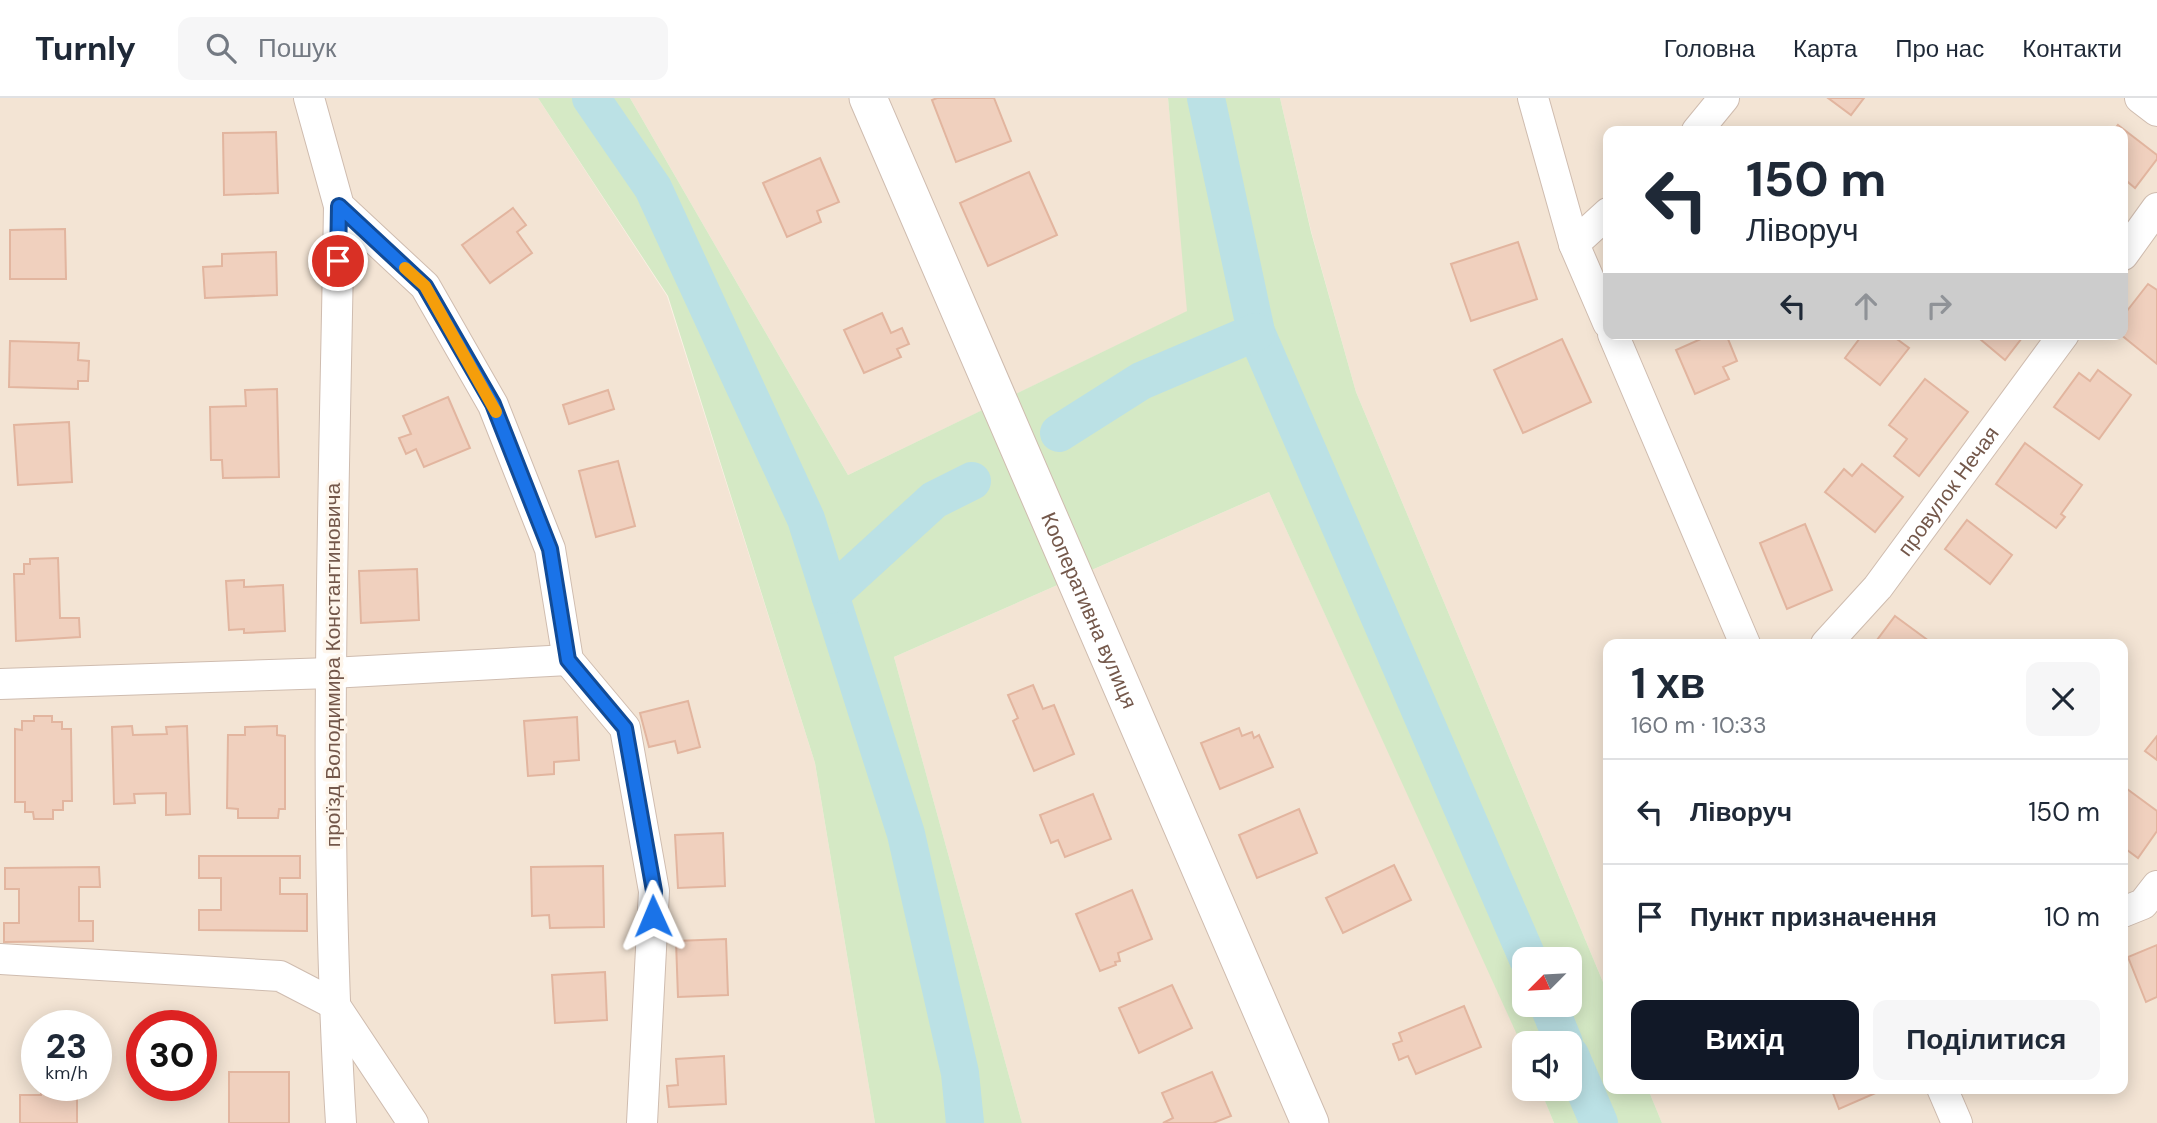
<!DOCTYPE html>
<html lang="uk">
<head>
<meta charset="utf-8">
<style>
  :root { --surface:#fff; --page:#f6f6f7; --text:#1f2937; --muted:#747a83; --line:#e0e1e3; --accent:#111827 }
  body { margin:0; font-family:"DM Sans",sans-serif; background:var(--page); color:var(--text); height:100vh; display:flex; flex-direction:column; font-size:26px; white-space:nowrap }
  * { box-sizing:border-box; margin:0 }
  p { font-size:23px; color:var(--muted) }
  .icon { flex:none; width:38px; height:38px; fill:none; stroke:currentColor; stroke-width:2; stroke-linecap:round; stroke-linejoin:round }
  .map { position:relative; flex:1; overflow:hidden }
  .details { position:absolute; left:1603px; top:541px; width:525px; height:455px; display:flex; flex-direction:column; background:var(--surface); border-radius:14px; box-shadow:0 4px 18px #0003 }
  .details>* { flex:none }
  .hud { position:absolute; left:1603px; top:28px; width:525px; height:214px; border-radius:14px; box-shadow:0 4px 18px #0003; background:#fff; color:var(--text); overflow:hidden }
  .needle { width:46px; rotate:246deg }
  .tools { position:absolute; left:1512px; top:849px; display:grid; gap:14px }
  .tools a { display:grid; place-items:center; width:70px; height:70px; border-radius:14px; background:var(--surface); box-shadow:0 4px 18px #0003; font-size:35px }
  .speed { position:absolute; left:21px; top:912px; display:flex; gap:14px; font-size:35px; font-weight:700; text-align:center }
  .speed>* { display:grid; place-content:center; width:91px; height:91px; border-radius:50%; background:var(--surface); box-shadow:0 4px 18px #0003; line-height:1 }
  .speed small { font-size:18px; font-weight:400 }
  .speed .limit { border:10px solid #d22; background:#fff; color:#111 }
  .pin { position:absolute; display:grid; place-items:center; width:60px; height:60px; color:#fff; margin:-30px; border:4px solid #fff; border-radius:50%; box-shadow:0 2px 7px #0007 }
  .me { position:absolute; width:77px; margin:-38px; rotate:359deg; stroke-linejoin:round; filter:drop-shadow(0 0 5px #0008) }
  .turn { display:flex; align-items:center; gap:24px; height:147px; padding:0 28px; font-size:32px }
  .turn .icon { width:91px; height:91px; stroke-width:2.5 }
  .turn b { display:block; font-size:49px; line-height:60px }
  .lanes { display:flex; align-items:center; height:66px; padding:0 28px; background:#0003; justify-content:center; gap:35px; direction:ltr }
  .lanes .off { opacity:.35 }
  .round { display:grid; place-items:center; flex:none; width:74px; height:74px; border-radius:14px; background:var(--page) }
  .headline { display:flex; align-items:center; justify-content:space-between; height:119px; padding:0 28px }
  h1 { font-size:42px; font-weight:700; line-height:52px }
  .action { display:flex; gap:14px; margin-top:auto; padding:14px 28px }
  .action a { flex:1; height:80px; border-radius:14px; background:var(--accent); color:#fff; font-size:28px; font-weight:700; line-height:80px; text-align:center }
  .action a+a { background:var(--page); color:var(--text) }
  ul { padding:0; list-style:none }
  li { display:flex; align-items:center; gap:21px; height:105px; padding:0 28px; border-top:2px solid var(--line) }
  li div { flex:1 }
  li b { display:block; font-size:26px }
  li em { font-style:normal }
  header { display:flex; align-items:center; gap:42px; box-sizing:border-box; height:98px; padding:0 35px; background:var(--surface); border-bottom:2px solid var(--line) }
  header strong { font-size:33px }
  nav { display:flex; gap:38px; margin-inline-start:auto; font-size:24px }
  .search { width:490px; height:63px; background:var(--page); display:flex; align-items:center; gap:18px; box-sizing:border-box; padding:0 24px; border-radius:14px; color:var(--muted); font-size:26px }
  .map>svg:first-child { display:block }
  .residential { fill:#f3e4d4; fill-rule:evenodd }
  .green { fill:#d5e9c5; fill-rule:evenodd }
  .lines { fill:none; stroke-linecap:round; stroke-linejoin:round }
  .canal { stroke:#bbe1e5; stroke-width:38 }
  .building { fill:#f0d0be; stroke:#e2b59f; stroke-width:2 }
  .minor-casing { stroke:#cfbcaf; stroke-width:32 }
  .tertiary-casing { stroke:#cfbcaf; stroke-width:39 }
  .minor { stroke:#fff; stroke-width:30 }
  .tertiary { stroke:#fff; stroke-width:37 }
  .route-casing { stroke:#114b97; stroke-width:18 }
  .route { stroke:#1a73e8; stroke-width:12 }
  .slow { stroke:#f59e0b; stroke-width:12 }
  .labels { text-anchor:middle; stroke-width:7; stroke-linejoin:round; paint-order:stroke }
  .street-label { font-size:21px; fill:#74584b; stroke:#fef6ec }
</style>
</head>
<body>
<header>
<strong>Turnly</strong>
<div class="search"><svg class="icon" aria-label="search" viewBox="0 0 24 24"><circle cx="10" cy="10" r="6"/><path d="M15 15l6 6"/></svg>Пошук</div>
<nav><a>Головна</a><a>Карта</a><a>Про нас</a><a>Контакти</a></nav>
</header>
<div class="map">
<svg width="2157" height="1025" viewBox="0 0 2157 1025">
  <rect width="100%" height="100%" fill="#fcf2e6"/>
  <g class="residential">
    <path d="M0,0H538L667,198L815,665L875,1025H0ZM37,928H96V987H37ZM142,928H201V987H142Z"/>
    <polygon points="630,0 1168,0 1188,213 848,377"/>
    <path d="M1280,0H2157V1025H1662L1648,991L2123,990V546H1608V896L1356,294L1311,133ZM1608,33H2123V236H1608Z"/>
    <polygon points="1269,394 1515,930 1524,952 1524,990 1540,991 1554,1025 1022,1025 894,559"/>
  </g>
  <path class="green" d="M538,0H630L848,377L1187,213L1168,0H1280L1311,134L1356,294L1608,896V990L1648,991L1662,1025H1554L1540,991L1570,990V945H1524V952L1269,394L894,559L1022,1025H875L815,665L668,198ZM1524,861H1570V906H1524Z"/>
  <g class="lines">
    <g class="canal">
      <polyline points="591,0 653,90 806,421 906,736 960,975 965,1025"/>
      <polyline points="1206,0 1256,234 1528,861"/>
      <polyline points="1059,335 1141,283 1256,234"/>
      <polyline points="830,497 934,402 972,383"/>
      <polyline points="1548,906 1564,945"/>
      <polyline points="1570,957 1599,1025"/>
    </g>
  </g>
  <g class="building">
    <polygon points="937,0 994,0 1011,43 956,64 932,2"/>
    <polygon points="1828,0 1864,0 1851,17"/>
    <polygon points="2118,27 2157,57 2157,61 2135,90 2123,80 2123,33 2113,33"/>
    <polygon points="276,34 278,95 224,97 223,35"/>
    <polygon points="820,60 839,104 817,113 821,124 787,139 763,85"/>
    <polygon points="1029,74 1057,137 988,168 960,105"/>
    <polygon points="513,110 526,127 517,134 532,155 490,185 462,147"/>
    <polygon points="65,131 66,181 10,181 10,132"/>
    <polygon points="1518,144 1537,201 1471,223 1451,166"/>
    <polygon points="276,154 277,197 205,200 203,169 222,168 222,156"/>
    <polygon points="2148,186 2157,192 2157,266 2120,236 2123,236 2123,218"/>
    <polygon points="882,215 891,235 902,230 909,246 897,251 901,259 864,275 844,232"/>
    <polygon points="1712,236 1726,236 1737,263 1723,269 1729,281 1695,296 1676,252"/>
    <polygon points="1863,236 1890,236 1909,250 1880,287 1845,260"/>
    <polygon points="1974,236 2025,236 2005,262"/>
    <polygon points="1562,241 1591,304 1523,335 1494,272"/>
    <polygon points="10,243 79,245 78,262 89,263 88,283 78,283 78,291 9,289"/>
    <polygon points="2098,272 2131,297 2099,341 2054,309 2079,275 2090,283"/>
    <polygon points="1925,281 1968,314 1919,378 1894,358 1907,341 1889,327"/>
    <polygon points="277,291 279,379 223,380 222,362 211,362 210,309 246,308 245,292"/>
    <polygon points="608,292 614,311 569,326 563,307"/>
    <polygon points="448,299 470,350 424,369 416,351 406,356 399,340 411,336 403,318"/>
    <polygon points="69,324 72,384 18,387 14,327"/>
    <polygon points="2025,345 2082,387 2061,416 2065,419 2056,430 1996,386"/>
    <polygon points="618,363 635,428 596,439 579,373"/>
    <polygon points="1862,366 1903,399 1875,434 1825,394 1844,371 1852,378"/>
    <polygon points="1967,422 2012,457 1990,486 1945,451"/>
    <polygon points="1805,426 1832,492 1787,511 1760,445"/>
    <polygon points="58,460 60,520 79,520 80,539 16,543 14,476 24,476 24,466 30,466 30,461"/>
    <polygon points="417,471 419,522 361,525 359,473"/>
    <polygon points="244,482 244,489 283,487 285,533 244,535 244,531 229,532 226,483"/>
    <polygon points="1895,518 1933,546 1874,546"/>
    <polygon points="1033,587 1043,611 1054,607 1074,656 1034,673 1013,623 1018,620 1008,597"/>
    <polygon points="688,603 700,649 678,655 675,643 649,649 640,615"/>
    <polygon points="34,618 52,618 52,624 62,624 62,631 71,631 72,703 63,703 63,712 53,712 53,721 34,721 33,714 25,714 25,704 15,704 15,631 22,632 22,623 34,623"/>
    <polygon points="577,619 579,662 554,664 554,676 528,678 524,623"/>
    <polygon points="132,628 133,637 167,636 166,629 187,628 190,716 166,717 166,695 134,696 135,705 114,706 112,629"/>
    <polygon points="277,628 277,637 285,638 285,711 279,711 278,720 238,720 238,711 227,710 228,637 245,637 245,629"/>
    <polygon points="1239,630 1242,638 1252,634 1254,640 1259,637 1273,669 1220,691 1201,645"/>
    <polygon points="2157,638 2157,662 2145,653"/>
    <polygon points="2123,688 2157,713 2157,733 2138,760 2123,749"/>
    <polygon points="1093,696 1111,741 1065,759 1058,742 1051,745 1040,717"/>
    <polygon points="1299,711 1317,755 1257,780 1239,737"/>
    <polygon points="723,735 725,788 678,790 675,737"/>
    <polygon points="199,758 300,758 300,780 280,780 280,796 307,796 307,833 199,832 199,812 221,812 221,780 199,780"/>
    <polygon points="1394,767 1411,802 1343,835 1326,800"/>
    <polygon points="603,768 604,829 550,830 549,817 532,818 531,769"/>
    <polygon points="99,769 100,789 79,789 79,823 93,823 93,843 4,844 4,825 19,825 19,791 5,791 5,770"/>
    <polygon points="1132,792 1152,841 1118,855 1120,863 1115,864 1116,867 1100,873 1076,816"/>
    <polygon points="726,841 728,897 678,899 676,843"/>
    <polygon points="2157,847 2157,899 2146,904 2128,859"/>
    <polygon points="605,874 607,922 555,925 552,877"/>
    <polygon points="1172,887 1192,930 1139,955 1119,910"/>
    <polygon points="1464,908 1481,949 1416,976 1408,958 1399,962 1393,946 1402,943 1399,935"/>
    <polygon points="724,958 726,1006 669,1009 667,988 678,987 676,961"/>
    <rect x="229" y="974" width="60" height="51"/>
    <polygon points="1212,974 1231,1018 1213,1025 1163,1025 1173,1020 1162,995"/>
    <polygon points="41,987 77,987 77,1025 20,1025 20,997 41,997"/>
    <polygon points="1831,990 1887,990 1839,1011"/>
  </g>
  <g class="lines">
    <g class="minor-casing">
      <g id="minor">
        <polyline points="309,0 339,108 425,188 493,307 550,451 568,562 625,630 654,793 642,1025"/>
        <polyline points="1533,0 1574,146 1608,225"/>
        <polyline points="2140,0 2157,13"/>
        <polyline points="1697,33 1724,0"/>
        <path d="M339,108C334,414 322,720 341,1025"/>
        <polyline points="1574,146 1608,115"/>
        <polyline points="2123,157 2157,110"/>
        <polyline points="1613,236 1745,546"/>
        <path id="s1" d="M1826,546L1878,489L2064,236"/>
        <polyline points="0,586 331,575 568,562"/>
        <polyline points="2123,814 2143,806 2157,788"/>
        <polyline points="0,861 280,878 334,906 413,1025"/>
        <polyline points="1942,990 1957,1025"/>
      </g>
    </g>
    <g class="tertiary-casing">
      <g id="tertiary">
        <path id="s2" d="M868,0L1310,1025"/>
      </g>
    </g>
    <use href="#minor" class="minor"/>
    <use href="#tertiary" class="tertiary"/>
  </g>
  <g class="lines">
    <g class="route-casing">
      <polyline id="route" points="338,163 339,108 425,188 493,306 550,451 568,562 625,630 654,793 653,818"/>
    </g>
    <use href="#route" class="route"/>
    <polyline class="slow" points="405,170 425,188 496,314"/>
  </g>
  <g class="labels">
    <g class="street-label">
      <text dy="7" stroke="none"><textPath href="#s1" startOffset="196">провулок Нечая</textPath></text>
      <text dy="7" stroke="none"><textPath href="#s2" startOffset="558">Кооперативна вулиця</textPath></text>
      <text transform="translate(333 567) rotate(-90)" y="7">проїзд Володимира Константиновича</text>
    </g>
  </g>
</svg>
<div class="tools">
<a><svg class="needle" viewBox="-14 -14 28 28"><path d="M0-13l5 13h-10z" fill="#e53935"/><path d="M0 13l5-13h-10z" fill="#747a83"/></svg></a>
<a><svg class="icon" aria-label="sound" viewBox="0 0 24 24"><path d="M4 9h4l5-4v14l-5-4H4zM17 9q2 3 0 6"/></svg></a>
</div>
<div class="speed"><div>23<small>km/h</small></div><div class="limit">30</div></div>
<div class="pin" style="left:338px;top:163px;background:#d93025"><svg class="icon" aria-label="arrive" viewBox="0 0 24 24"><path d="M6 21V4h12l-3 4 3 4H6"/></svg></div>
<svg class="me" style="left:653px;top:818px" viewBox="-20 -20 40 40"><path d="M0-17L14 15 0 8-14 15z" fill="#1a73e8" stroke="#fff" stroke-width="4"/></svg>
<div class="hud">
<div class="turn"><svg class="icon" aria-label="left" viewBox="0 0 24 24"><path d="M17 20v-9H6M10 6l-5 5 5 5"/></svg><div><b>150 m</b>Ліворуч</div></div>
<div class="lanes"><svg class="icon" aria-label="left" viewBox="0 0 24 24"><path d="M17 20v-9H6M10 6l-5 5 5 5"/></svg><svg class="icon off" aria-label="ahead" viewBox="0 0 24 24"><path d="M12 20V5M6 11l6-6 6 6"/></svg><svg class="icon off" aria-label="right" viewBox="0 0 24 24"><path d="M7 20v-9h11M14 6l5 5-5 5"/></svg></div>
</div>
<section class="details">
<div class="headline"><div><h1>1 хв</h1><p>160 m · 10:33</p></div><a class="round"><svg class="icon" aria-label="close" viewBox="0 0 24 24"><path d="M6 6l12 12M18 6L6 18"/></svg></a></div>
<ul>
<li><svg class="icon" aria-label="left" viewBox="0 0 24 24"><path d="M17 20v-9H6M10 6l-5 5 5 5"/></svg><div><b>Ліворуч</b></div><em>150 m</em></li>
<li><svg class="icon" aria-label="arrive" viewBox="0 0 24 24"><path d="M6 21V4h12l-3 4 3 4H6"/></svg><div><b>Пункт призначення</b></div><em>10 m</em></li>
</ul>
<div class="action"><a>Вихід</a><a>Поділитися</a></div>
</section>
</div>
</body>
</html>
